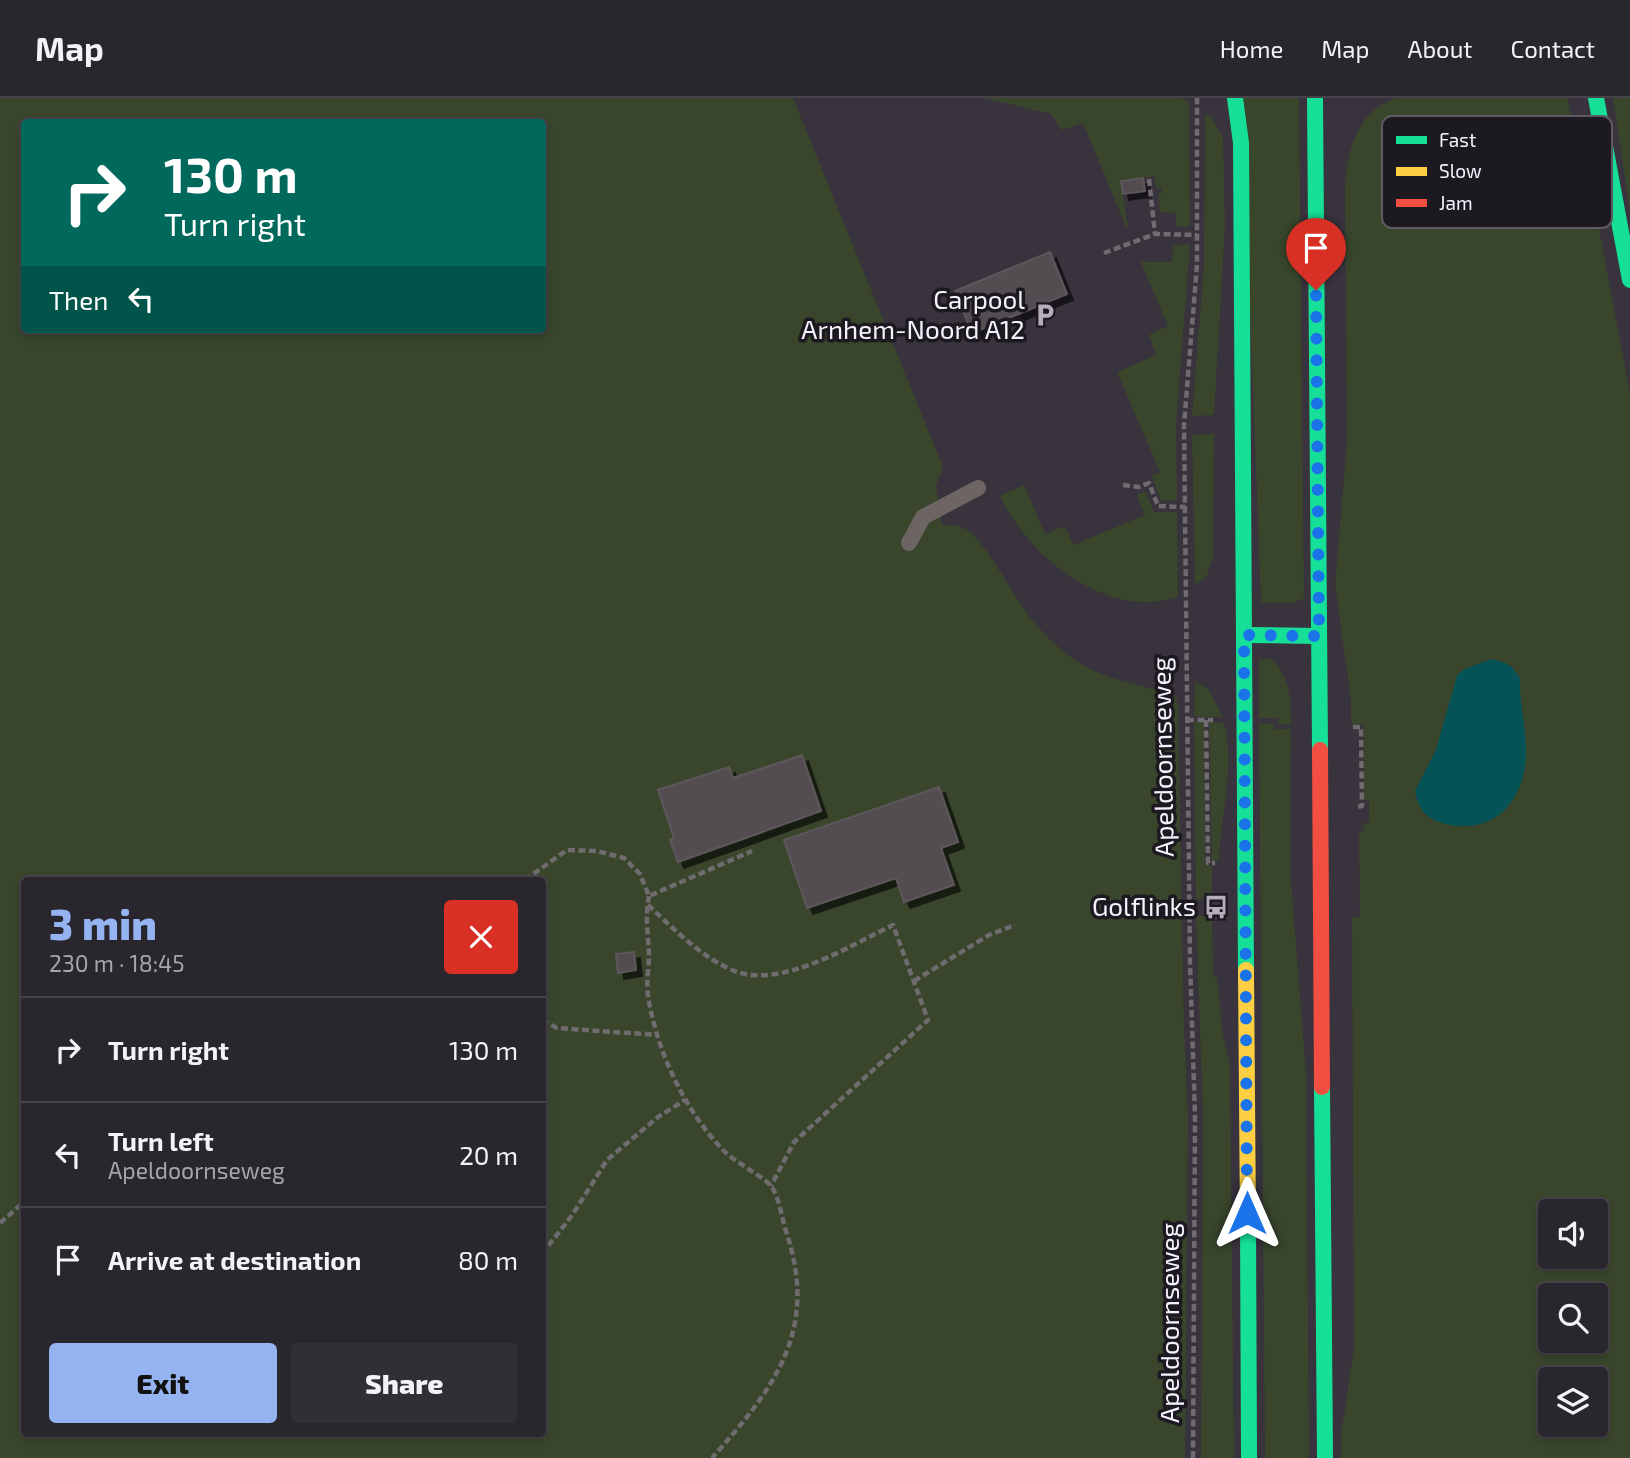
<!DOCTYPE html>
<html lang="en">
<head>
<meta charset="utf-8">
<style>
  :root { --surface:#2a262e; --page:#322e36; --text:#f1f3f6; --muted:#a5a5aa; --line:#46434a; --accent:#95b2f1 }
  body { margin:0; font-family:"Exo 2",sans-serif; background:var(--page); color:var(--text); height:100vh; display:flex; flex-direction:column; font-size:26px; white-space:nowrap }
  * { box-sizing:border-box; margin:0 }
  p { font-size:23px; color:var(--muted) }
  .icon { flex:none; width:38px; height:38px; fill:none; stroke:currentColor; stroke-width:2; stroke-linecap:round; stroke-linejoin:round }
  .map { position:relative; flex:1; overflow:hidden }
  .panel { position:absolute; left:21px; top:779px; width:525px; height:560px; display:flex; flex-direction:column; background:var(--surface); border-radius:7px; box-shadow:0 4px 10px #0003,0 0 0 2px var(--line) }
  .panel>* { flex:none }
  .guide { position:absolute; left:21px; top:21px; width:525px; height:214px; border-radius:7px; box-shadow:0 4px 10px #0003,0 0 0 2px var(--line); background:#00695c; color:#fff; overflow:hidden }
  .controls { position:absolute; left:1538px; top:1101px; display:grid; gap:14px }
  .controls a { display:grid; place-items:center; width:70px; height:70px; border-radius:7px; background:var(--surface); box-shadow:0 4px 10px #0003,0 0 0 2px var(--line); font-size:35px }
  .pin { position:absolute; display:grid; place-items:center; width:60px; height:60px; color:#fff; margin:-72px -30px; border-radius:50% 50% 50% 0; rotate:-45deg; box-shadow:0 0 7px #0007 }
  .pin .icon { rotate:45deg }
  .me { position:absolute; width:77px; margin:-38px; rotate:0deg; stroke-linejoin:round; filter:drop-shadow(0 0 5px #0008) }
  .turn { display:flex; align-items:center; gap:24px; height:147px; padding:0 28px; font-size:32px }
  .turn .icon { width:91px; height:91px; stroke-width:2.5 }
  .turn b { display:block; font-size:49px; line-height:60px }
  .then { display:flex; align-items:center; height:66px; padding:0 28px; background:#0003; gap:14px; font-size:26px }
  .round { display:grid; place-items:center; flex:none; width:74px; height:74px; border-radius:7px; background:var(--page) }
  .headline { display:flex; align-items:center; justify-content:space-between; height:119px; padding:0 28px }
  h1 { font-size:42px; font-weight:800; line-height:52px; color:var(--accent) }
  .cta { display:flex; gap:14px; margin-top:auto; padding:14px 28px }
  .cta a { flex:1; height:80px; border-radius:7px; background:var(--accent); color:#111; font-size:28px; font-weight:800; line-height:80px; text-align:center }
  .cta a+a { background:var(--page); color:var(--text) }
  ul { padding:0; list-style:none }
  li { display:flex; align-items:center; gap:21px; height:105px; padding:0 28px; border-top:2px solid var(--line) }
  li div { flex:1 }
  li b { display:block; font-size:26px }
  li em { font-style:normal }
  header { display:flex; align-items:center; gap:42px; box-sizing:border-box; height:98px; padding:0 35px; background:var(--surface); border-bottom:2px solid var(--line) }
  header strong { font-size:33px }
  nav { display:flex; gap:38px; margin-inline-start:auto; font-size:24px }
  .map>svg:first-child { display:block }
  .green { fill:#39462c; fill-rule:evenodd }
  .water { fill:#055356 }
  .building { fill:#534e51; stroke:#5d575a; stroke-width:2; filter:url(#shadow) }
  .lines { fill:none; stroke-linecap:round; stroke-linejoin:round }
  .path { stroke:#706b6e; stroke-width:4.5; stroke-dasharray:7 3.5; stroke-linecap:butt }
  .lane { stroke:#6d6564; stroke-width:16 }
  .fast { stroke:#16e098; stroke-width:16 }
  .slow { stroke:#ffcf43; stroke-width:16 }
  .jam { stroke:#f24e42; stroke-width:16 }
  .route { stroke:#1a73e8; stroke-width:12; stroke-dasharray:0 21.6 }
  .labels { text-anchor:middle; stroke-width:7; stroke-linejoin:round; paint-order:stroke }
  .poi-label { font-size:26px; fill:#f6f2fd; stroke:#1c1921; text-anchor:end }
  .street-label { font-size:26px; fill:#f6f2fd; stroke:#1c1921 }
  .key { fill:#1c1921; stroke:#5d5a63; stroke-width:2 }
  .key-label { font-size:19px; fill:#f6f2fd }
</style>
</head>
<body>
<header>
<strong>Map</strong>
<nav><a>Home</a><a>Map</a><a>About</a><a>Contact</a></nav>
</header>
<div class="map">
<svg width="1630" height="1360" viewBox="0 0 1630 1360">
  <defs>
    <filter id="shadow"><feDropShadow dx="6" dy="6" stdDeviation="0" flood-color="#0009"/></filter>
  </defs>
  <rect width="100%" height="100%" fill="#38333d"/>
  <g class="green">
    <path d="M0,0H793L943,369L936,388L942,427C951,426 960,427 968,432C986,445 1013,498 1030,519C1050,544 1074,566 1104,577C1128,586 1152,589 1176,599L1178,608L1184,929L1188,1019L1185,1360H0ZM24,24H542V231H24ZM24,782H542V1335H24Z"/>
    <polygon points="984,0 1180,0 1189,4 1190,128 1176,129 1176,115 1160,114 1158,96 1162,95 1161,90 1156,91 1154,78 1121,83 1128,129 1126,129 1083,25 1062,32 1051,16"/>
    <polygon points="1242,0 1299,0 1304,500 1294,505 1261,505"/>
    <path d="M1397,0H1567L1574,30L1581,35L1630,296V1360H1341V1338L1354,1249L1352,819H1360L1359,734H1363L1364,725H1369V703L1364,702V627L1351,626V601L1335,487L1347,343L1345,91C1347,53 1356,13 1397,0ZM1491,561L1520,581L1519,600L1441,725C1425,717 1419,711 1415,694L1436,652L1463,572ZM1550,1113H1596V1158H1550ZM1550,1197H1596V1242H1550ZM1550,1281H1596V1326H1550Z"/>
    <polygon points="1613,0 1630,0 1630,113"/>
    <polygon points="1205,16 1211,19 1223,39 1225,129 1214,317 1192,318 1204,167"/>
    <polygon points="1190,146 1176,327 1177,402 1161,403 1152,378 1160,374 1117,274 1156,257 1149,237 1168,228 1141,164 1172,164 1173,147"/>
    <polygon points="1214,336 1213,460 1206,479 1195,487 1192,337"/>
    <path d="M1024,387L1045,436L1065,428L1073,447L1145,417L1137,397L1145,393L1154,414H1177L1178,499C1107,523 1028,458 1000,398Z"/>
    <path d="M1259,561H1272C1290,579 1291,602 1291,627L1279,626L1278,620H1259Z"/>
    <polygon points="1195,583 1208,591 1223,619 1194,619"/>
    <polygon points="1194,624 1204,624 1205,767 1212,768 1212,800 1196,801"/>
    <path d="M1209,624L1224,625C1236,669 1220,717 1219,762L1212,763Z"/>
    <polygon points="1259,625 1274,626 1274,631 1291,631 1290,770 1306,975 1309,1360 1265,1360"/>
    <polygon points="1196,818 1212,818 1213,878 1217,880 1223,937 1230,968 1234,1360 1201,1360 1203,1018"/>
  </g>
  <path class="water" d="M1491,561C1506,564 1513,567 1520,581C1519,606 1527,632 1526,657C1524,701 1497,735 1451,727C1429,723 1419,715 1415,693L1436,652L1457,578L1463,572Z"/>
  <g class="building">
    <polygon points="1143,80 1145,93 1123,96 1121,83"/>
    <polygon points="1050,154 1067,196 972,235 955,193"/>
    <polygon points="802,657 821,713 678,764 670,742 674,740 658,692 729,669 733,680"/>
    <polygon points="939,689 958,744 941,750 954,787 904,804 896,780 807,810 784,742"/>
    <polygon points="634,854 636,872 618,875 616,856"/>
  </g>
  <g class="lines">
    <g class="path">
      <polyline points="1149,81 1155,136"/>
      <polyline points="1104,155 1155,136 1197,137"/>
      <polyline points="1123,387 1139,389 1149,385 1158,408 1185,409"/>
      <polyline points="1187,622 1213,622"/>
      <polyline points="1206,622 1208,765 1215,765"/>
      <polyline points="1353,629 1361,629 1362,708 1356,709"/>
      <polyline points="525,782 567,752 597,753 624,760 640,776 649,798 752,753"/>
      <path d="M649,798C645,816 648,837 649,856C649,869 646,885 648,898C657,954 685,1013 724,1053C735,1064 765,1080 771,1088C779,1098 782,1121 786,1133C819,1232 776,1288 712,1360"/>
      <path d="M648,807C674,831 700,858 732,872C779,893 851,847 893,827L928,922L794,1044L771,1088"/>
      <polyline points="914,883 989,837 1015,827"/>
      <polyline points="542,922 557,930 658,937"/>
      <polyline points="0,1125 24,1104"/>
      <polyline points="542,1156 573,1116 607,1062 658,1019 685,1002"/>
      <polyline points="1193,1360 1195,1018 1190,864 1184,327 1197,167 1197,0"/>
    </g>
    <polyline class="lane" points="909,445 923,419 978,390"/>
    <g class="fast">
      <polyline points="1235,0 1241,45 1246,872"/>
      <polyline points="1315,0 1320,652"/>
      <polyline points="1596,0 1630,182"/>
      <polyline points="1244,537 1319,538"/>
      <polyline points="1322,989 1325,1360"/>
      <polyline points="1248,1125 1249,1360"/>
    </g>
    <polyline class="slow" points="1246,872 1248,1125"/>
    <polyline class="jam" points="1320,652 1322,989"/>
  </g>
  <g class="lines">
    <polyline class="route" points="1247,1115 1244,537 1319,538 1316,192"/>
  </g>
  <defs>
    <g id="parking-bare" transform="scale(1.89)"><path d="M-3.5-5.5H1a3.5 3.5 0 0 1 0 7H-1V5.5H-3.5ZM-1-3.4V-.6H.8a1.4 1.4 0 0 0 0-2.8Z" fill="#b4afba" stroke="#1c1921" stroke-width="2.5" paint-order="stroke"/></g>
    <g id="bus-bare" transform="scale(1.89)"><path d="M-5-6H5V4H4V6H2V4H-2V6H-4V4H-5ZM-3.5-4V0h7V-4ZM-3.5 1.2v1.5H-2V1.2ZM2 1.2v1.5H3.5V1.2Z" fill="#b4afba" stroke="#1c1921" stroke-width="2.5" paint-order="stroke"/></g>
  </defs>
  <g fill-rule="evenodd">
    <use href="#parking-bare" x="1045" y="217"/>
    <use href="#bus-bare" x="1216" y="809"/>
  </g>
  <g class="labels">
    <g class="poi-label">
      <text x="1025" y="211">Carpool<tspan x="1025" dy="30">Arnhem-Noord A12</tspan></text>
      <text x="1196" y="818">Golflinks</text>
    </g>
    <g class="street-label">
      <text transform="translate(1163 659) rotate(-91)" y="9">Apeldoornseweg</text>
      <text transform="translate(1170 1225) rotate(-90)" y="9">Apeldoornseweg</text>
    </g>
  </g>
  <rect x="1382" y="18" width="230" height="112" rx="10" class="key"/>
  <rect x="1396" y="38" width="31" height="8" fill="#16e098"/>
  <rect x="1396" y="69" width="31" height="9" fill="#ffcf43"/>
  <rect x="1396" y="101" width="31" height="8" fill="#f24e42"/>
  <g class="key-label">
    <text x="1439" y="49">Fast</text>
    <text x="1439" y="80">Slow</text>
    <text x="1439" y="112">Jam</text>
  </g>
</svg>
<div class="controls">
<a><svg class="icon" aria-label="sound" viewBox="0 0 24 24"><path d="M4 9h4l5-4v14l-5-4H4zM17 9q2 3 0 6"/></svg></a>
<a><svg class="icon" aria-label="search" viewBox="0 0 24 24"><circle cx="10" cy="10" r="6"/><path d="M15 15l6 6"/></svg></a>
<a><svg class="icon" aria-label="layers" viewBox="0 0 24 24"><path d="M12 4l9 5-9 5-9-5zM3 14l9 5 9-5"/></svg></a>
</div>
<div class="pin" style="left:1316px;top:192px;background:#d93025"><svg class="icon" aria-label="arrive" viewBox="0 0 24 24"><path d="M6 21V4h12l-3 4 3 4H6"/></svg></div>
<svg class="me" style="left:1247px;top:1115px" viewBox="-20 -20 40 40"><path d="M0-17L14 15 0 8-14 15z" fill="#1a73e8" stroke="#fff" stroke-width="4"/></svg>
<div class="guide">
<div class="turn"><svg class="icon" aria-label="right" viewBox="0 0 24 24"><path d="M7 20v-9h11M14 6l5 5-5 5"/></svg><div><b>130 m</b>Turn right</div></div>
<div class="then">Then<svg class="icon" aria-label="left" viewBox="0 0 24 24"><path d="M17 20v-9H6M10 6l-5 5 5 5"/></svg></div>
</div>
<section class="panel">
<div class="headline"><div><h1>3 min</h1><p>230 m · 18:45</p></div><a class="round" style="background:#d93025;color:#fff"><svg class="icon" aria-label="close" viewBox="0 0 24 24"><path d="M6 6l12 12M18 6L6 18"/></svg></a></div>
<ul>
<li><svg class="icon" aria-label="right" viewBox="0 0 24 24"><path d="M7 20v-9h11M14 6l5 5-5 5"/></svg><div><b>Turn right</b></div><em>130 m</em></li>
<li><svg class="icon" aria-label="left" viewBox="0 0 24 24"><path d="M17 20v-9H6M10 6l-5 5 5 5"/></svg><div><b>Turn left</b><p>Apeldoornseweg</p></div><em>20 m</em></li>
<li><svg class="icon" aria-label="arrive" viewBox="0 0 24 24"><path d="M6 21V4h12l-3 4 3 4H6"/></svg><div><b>Arrive at destination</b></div><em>80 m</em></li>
</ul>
<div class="cta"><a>Exit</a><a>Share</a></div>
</section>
</div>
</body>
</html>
